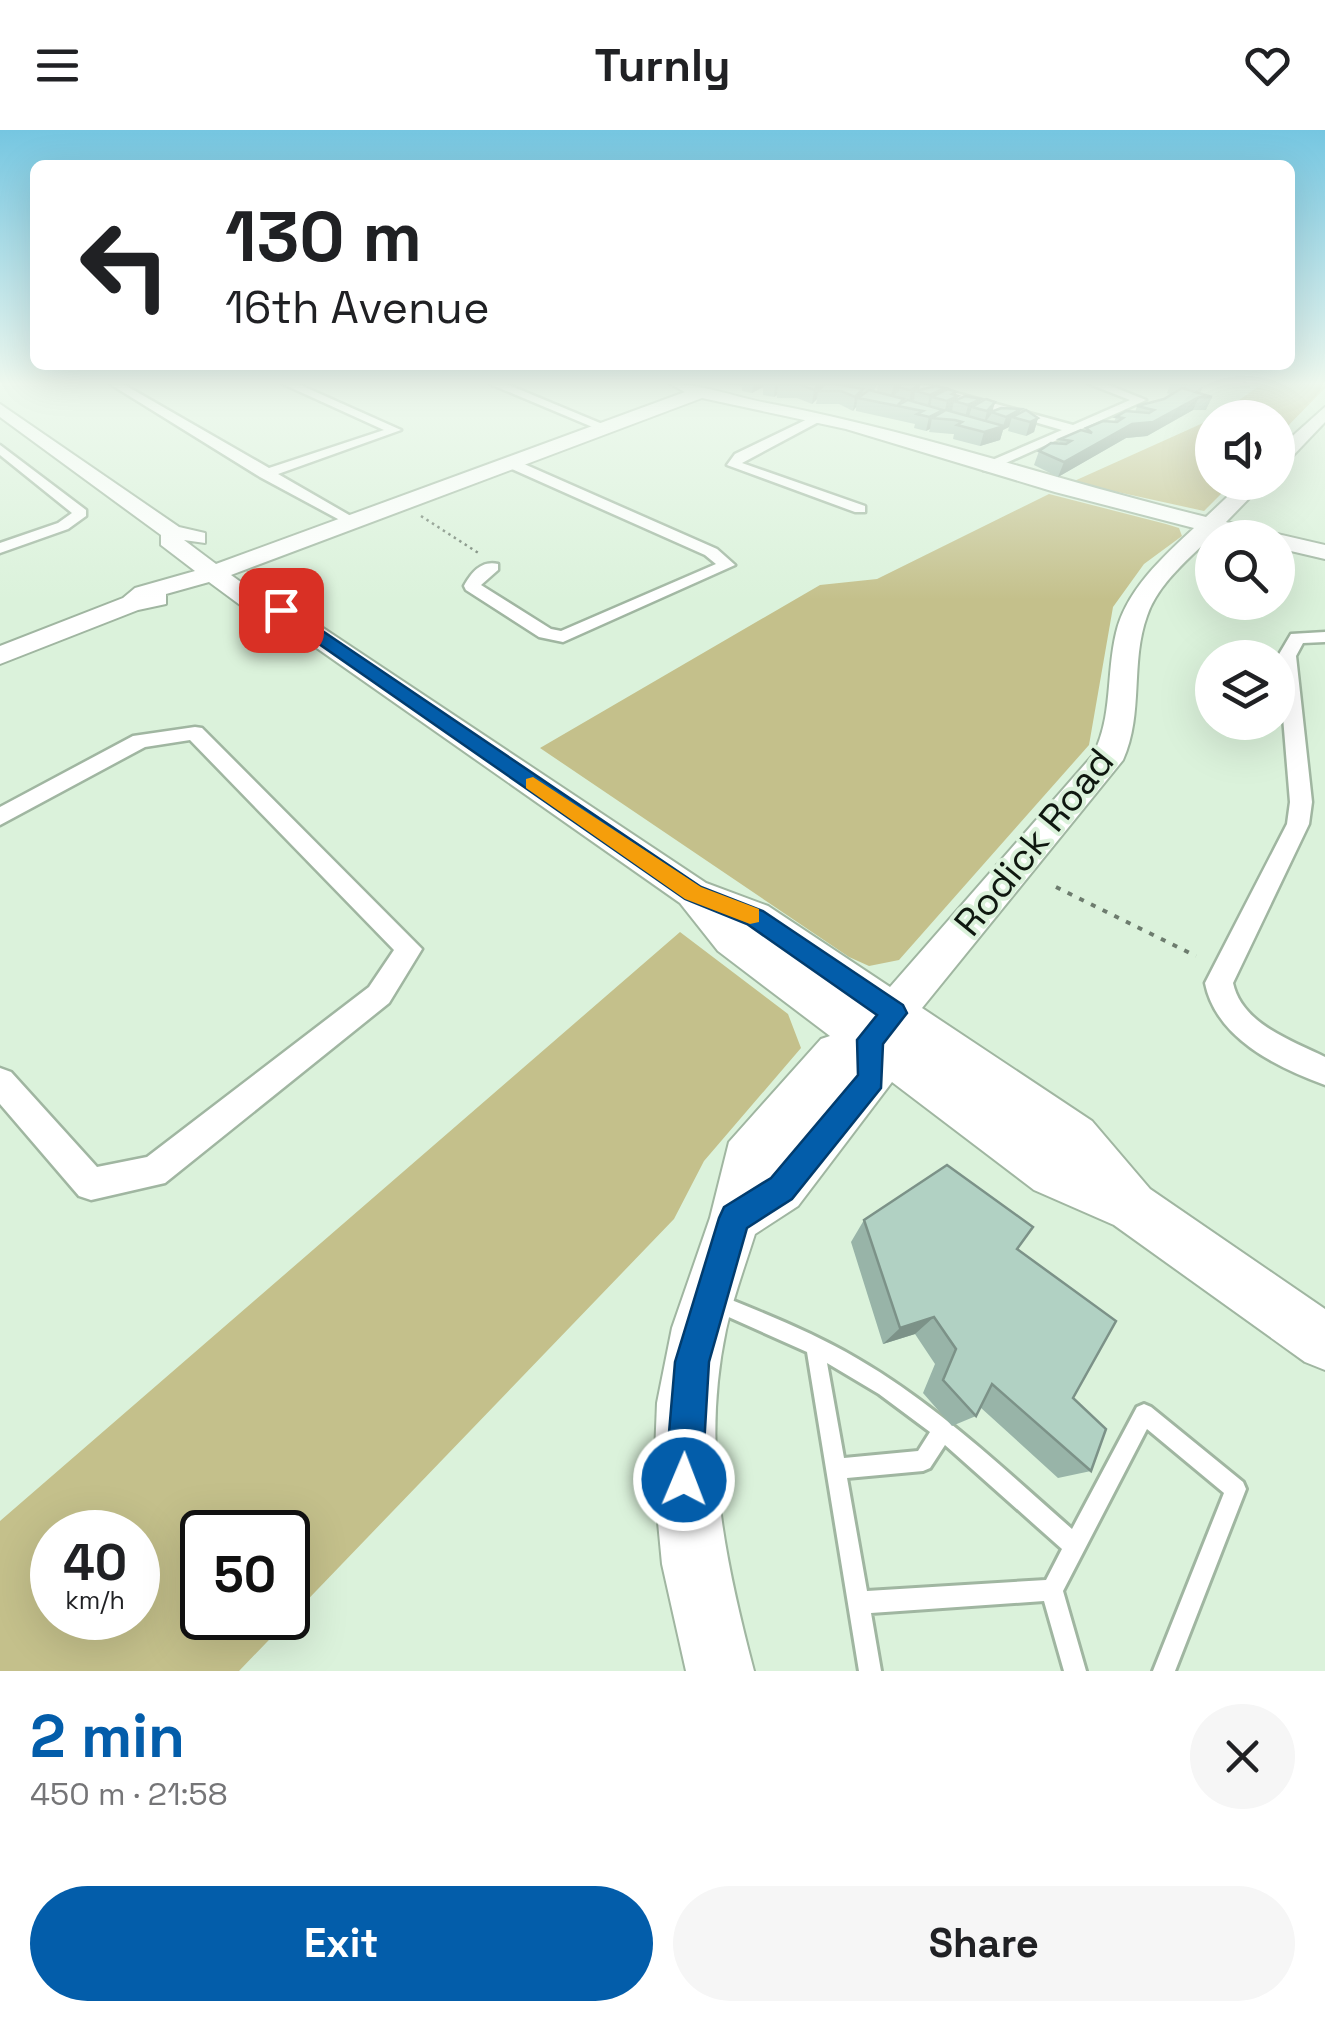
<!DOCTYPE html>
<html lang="en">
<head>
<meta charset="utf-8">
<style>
  :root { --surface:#fff; --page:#f6f6f6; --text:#202124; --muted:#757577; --accent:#035daa }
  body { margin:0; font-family:"Space Grotesk",sans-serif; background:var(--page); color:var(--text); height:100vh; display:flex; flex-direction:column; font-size:38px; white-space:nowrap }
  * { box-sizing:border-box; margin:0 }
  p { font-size:32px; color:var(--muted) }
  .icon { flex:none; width:55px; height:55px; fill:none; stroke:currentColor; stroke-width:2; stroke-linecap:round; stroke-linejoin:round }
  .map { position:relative; height:1541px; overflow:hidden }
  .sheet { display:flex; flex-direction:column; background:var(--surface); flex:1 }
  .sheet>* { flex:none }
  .top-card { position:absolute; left:30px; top:30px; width:1265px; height:210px; border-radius:15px; box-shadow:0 10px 40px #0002; background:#fff; color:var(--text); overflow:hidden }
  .controls { position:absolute; left:1195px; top:270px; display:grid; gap:20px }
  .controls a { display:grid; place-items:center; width:100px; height:100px; border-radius:50%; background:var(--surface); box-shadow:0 10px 40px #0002; font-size:50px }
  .speed { position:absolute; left:30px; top:1380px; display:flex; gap:20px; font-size:50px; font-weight:700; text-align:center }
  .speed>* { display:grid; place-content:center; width:130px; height:130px; border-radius:50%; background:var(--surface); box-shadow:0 10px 40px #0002; line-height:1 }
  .speed small { font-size:25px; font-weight:400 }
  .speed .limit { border:5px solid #111; border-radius:15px; background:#fff; color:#111 }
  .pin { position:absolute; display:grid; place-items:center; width:85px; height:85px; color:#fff; margin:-42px; border-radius:20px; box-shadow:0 5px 15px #0006 }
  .me { position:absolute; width:110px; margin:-55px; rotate:1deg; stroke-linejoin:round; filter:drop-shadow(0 0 8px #0008) }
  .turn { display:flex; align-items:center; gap:35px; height:210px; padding:0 30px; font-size:45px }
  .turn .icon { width:130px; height:130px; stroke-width:2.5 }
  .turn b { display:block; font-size:70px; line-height:85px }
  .round { display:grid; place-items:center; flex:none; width:105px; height:105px; border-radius:52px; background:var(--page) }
  .head { display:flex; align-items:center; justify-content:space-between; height:170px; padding:0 30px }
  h1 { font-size:60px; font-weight:600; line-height:75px; color:var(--accent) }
  .cta { display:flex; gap:20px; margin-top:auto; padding:20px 30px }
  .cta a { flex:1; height:115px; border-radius:60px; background:var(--accent); color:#fff; font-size:40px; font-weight:600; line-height:115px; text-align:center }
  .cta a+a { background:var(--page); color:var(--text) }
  header { display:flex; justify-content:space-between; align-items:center; height:130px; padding:0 30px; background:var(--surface); font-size:45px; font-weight:600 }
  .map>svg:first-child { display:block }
  .green { fill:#c4c08b; fill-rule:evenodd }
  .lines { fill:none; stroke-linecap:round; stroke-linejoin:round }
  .lane-casing { stroke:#a0b6a1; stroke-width:6 }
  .street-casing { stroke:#a0b6a1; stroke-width:5 }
  .secondary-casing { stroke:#a0b6a1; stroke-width:4 }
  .path-far1 { stroke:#6d7c6e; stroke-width:2.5; stroke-dasharray:2.5 4; stroke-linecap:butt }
  .path { stroke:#6d7c6e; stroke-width:4; stroke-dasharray:5 8; stroke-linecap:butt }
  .lane { fill:#fff; fill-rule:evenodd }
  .street { fill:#fff; fill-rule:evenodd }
  .secondary { fill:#fff; fill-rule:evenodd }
  .wall { fill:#98b4a8 }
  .shaded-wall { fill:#7c9288 }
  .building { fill:#b1d1c3; stroke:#7c9288; stroke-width:2.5 }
  .route { fill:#035daa; stroke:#023c6e; stroke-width:2.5 }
  .slow { fill:#f59e0b }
  .labels { text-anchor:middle; stroke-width:8; stroke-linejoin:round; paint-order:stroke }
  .street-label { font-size:38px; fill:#0f1810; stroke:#dbf2db }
</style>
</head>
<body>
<header><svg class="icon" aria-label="menu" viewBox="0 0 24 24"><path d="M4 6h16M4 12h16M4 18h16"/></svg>Turnly<svg class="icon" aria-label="heart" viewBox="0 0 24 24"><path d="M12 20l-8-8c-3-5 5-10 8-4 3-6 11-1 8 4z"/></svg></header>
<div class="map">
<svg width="1325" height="1541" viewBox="0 0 1325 1541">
  <rect width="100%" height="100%" fill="#dbf2db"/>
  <g class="green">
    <polygon points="1262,254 1325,254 1325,258 1278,306 1278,288 1215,287"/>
    <polygon points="1212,289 1212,352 1232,353 1204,381 1072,352"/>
    <polygon points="1049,364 1166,394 1179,398 1182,406 1144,434 1113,477 1089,615 899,830 869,836 849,827 540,618 820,455 877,449"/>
    <path d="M680,802L788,884L801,918L704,1031L674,1089L239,1541H0V1391ZM138,1402V1488H52V1402ZM288,1402V1488H202V1402Z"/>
  </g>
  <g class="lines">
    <g class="lane-casing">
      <path id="lane" d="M719,1165C766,1184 814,1203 858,1229C937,1275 1004,1339 1072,1399L1137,1277L1144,1274L1151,1277L1243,1352L1246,1359L1175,1541H1153L1224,1363L1147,1299L1063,1461L1086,1541H1064L1044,1471L871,1483L881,1541H859L807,1222L713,1180L710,1174L713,1168ZM827,1233L879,1264L930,1302L918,1321L844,1328ZM945,1315L1062,1419L1046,1450L867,1461L847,1348L923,1341L930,1338Z"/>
    </g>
    <g class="street-casing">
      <g id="street">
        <polygon points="110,254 123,254 269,338 384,300 283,254 298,254 401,300 278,344 356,389 356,395 351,396 260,347"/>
        <polygon points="490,254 506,254 612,298 602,301"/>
        <polygon points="905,254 923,254 1073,295 1130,270 1089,254 1106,254 1146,270 988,341 983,340 983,334 1062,300"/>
        <polygon points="816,285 826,288 742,333 865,376 865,382 855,382 727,335 735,324"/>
        <polygon points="0,315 86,380 86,386 68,399 0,423 0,413 58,393 72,383 0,325"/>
        <path d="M505,330H515L717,419L735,435L563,512L539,507L466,460L464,456C471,443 481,430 498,434V440L481,455L551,499L561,501L716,434L705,425L505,336Z"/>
        <path d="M1325,502V512L1303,513L1296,526L1312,672L1309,694L1233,853C1242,894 1291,910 1325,927V955C1276,937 1216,908 1205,853L1287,694L1290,672L1278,526L1291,504Z"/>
        <polygon points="195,597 202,598 422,819 389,873 165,1053 91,1070 79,1066 0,974 0,938 11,942 97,1037 147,1027 369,857 394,820 190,610 145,617 0,695 0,677 133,606"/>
      </g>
    </g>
    <g class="secondary-casing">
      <g id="secondary">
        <path d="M670,254C704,254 734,267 767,273C916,301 1059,351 1206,387L1243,352H1265L1226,392L1325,415V429L1278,418V408L1215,403C1191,427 1158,453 1147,486C1130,533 1144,583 1123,630L922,878L1092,991L1150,1059L1325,1179V1240L1305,1232L1114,1095L1034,1060L892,952L798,1076L755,1104C745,1136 733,1168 726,1200C701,1318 724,1427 754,1541H686L662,1434L654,1350L657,1273L672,1198L710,1088L729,1012L821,909L830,906L718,821L680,773L274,488L251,483L209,452L166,464V474L138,480L0,534V516L123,468L135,458L195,441L161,415V405L0,287V274L179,397L205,403V413L184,410L216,434L685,262ZM702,268L846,299L1055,362L1194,398C1163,427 1126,460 1116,503C1106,544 1113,586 1093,625L890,857L768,776L706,753L290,476L267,471L231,445Z"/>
        <polygon points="1325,277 1325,292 1285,334 1278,336 1278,319"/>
      </g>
    </g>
    <polyline class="path-far1" points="421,386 480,424"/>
    <polyline class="path" points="1056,757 1196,826"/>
    <use href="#lane" class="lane"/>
    <use href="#street" class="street"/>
    <use href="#secondary" class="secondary"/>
  </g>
  <g class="wall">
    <polygon points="721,254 877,254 874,261 877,262 878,254 920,254 919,260 945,258 944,261 956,262 955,265 957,269 981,269 980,272 992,282 1020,283 1038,288 1034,302 1026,306 1008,301 1009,297 1003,300 1000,310 980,316 953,309 954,304 952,304 929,302 930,299 926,301 914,298 915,294 856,281 856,277 853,281 839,274 816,274 817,269 812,274 797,268 777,268 777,265 774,267 763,265 763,257 752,263 742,261 742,256"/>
    <polygon points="1170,254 1204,255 1200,263 1212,267 1206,280 1193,280 1147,306 1126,308 1058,347 1034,335 1039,321 1059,314 1060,309 1086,301 1086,298 1114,292 1116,287 1135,282 1137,276 1164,269 1171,265 1167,263"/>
    <polygon points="864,1090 1017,1119 1073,1268 1091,1341 1058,1348 980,1277 976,1286 952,1296 923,1263 935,1234 915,1204 883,1214 851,1112"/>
  </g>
  <g class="shaded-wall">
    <polygon points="753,254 764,254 763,257 752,263"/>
    <polygon points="775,254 785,254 778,255 777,265 774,267"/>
    <polygon points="819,254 835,254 818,261 817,269 812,274 814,260"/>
    <polygon points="894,254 900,254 899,261 890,269"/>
    <polygon points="920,254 918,262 915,261 914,270 909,273 911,260"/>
    <polygon points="945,258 942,269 932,267 930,277 927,279 930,265"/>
    <polygon points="863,259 862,268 858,268 856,277 853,281 855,267"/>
    <polygon points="956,262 955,267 958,266 957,272 954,271 952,281 944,284 947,271 952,264"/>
    <polygon points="1199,267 1193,280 1147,306 1126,308 1058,347 1064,332 1132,294"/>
    <polygon points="981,269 979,278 972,277 969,286 965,288 968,275"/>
    <polygon points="995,272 992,283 984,294 987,281"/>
    <polygon points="1021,279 1018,289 1012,287 1009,297 1003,300 1000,310 980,316 984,302 1003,296 1006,287"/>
    <polygon points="943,280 941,289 932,288 930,299 926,301 929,287"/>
    <polygon points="1038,288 1034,302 1026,306 1030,292"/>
    <polygon points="934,1187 915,1204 883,1214 900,1198"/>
  </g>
  <g class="building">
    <polygon points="779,254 820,254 814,260 799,254"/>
    <polygon points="825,254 835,254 863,259 855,267 841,261 818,261"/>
    <polygon points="900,254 920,254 911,260 900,258"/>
    <polygon points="936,256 945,258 930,265 915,261"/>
    <polygon points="1182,258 1212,267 1199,267 1153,292 1132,294 1064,332 1039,321 1051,313 1066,314 1071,311 1060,309 1081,300 1092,303 1086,298 1103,291 1117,292 1123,288 1116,287 1126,281 1149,283 1154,280 1137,276 1164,269"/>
    <polygon points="948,259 956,262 952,264 958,266 947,271 932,267"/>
    <polygon points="869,260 904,269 898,275 908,270 943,280 929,287 917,284 923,281 858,268"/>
    <polygon points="965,266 981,269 968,275 954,271"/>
    <polygon points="986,269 995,272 987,281 972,277"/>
    <polygon points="1001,278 1021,279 1006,287 991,282"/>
    <polygon points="946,280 1004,296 984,302 957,295 962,292 955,290 932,288"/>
    <polygon points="1026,280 1038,288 1030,292 1012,287"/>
    <polygon points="947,1035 1033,1097 1017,1119 1116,1191 1073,1268 1106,1299 1091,1341 992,1254 976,1286 943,1250 956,1219 934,1187 900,1198 864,1090"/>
  </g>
  <linearGradient id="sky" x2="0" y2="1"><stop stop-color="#75c6e1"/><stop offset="0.54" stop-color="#eff9ef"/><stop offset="1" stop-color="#eff9ef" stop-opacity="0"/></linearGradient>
  <rect width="1325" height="470" fill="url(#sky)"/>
  <polygon class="route" points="276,477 287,477 701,757 763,781 903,875 907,883 883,914 881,958 792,1069 747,1098 709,1232 702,1350 697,1363 684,1368 671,1363 665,1350 675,1232 719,1088 724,1077 771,1048 858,945 857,910 877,885 747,794 685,769 276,484"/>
  <polygon class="slow" points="533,647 701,757 759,779 759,792 750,794 685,769 526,658 526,649"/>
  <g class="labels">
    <g class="street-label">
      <text transform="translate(1034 712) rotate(-51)" y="13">Rodick Road</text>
    </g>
  </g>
</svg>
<div class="controls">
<a><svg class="icon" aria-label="sound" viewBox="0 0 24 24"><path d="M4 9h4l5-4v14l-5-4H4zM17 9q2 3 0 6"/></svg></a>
<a><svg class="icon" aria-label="search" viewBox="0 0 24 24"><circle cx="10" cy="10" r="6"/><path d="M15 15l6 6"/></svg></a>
<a><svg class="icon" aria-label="layers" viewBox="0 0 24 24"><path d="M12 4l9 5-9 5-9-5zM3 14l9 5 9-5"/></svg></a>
</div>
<div class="speed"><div>40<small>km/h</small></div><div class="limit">50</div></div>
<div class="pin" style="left:281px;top:480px;background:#d93025"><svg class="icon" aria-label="arrive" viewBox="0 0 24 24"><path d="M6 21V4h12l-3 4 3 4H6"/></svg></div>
<svg class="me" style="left:684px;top:1350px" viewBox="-20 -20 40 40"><circle r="17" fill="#035daa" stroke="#fff" stroke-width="3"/><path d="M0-11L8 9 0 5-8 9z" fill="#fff"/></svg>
<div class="top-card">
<div class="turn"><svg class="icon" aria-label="left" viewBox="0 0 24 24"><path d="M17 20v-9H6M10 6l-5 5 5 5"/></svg><div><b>130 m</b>16th Avenue</div></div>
</div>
</div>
<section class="sheet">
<div class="head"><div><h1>2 min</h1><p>450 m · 21:58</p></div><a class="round"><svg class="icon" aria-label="close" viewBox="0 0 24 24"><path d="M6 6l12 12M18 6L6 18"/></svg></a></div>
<div class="cta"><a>Exit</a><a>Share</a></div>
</section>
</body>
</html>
